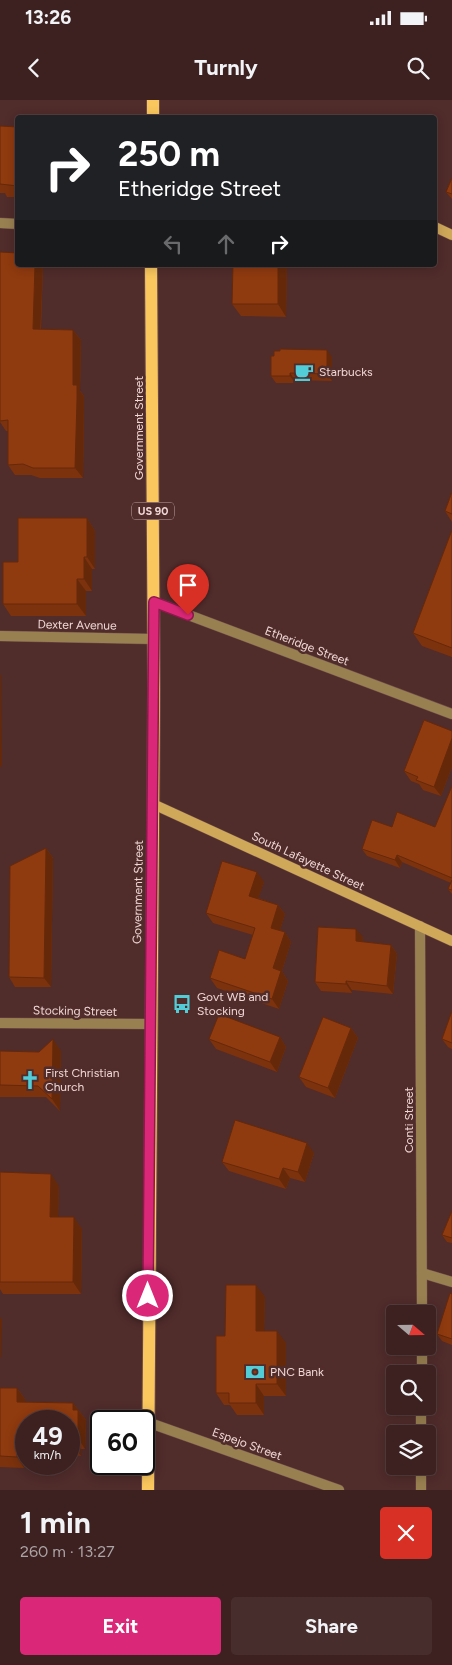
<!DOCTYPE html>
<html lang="en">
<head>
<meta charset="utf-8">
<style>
  :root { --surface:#3c2120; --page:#472e2d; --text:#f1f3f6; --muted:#aca3a5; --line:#553e3e; --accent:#db2777 }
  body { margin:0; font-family:Figtree,sans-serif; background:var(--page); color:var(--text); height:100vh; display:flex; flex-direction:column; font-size:19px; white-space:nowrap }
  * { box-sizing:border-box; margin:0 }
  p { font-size:16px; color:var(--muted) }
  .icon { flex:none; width:28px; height:28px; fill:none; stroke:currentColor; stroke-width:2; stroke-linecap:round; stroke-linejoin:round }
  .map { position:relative; height:1390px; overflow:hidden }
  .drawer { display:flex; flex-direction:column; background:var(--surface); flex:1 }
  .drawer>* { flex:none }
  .hud { position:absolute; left:15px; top:15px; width:422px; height:152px; border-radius:5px; box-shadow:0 2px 12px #0003,0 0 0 1px var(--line); background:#202124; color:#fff; overflow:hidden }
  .needle { width:32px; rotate:110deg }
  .fabs { position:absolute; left:386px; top:1205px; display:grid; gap:10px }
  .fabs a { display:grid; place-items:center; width:50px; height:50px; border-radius:5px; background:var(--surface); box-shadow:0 2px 12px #0003,0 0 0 1px var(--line); font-size:25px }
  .speed { position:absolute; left:15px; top:1310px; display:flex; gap:10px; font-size:25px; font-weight:700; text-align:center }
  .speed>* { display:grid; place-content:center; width:65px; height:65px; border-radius:50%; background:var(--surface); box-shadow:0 2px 12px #0003,0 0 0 1px var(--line); line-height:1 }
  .speed small { font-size:12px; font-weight:400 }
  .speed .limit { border:2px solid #111; border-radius:8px; background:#fff; color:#111 }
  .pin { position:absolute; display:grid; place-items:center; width:42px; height:42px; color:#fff; margin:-51px -21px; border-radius:50% 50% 50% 0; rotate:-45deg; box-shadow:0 0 5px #0007 }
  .pin .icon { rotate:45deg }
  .me { position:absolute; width:55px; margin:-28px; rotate:0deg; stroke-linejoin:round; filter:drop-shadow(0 0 4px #0008) }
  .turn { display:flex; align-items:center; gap:18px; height:105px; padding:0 20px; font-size:22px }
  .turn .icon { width:65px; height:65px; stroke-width:2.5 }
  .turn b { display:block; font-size:35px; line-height:42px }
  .lanes { display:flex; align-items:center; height:48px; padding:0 20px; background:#0003; justify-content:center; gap:25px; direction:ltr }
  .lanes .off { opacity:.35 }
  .round { display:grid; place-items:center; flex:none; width:52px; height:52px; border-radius:5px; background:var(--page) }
  .summary { display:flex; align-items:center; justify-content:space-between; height:85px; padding:0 20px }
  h1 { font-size:30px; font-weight:700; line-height:38px }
  .button { display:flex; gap:10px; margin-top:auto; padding:10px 20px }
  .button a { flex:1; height:58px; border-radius:5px; background:var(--accent); color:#fff; font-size:20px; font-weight:700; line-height:58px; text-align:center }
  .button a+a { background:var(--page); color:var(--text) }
  .status { display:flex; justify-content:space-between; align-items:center; height:35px; padding:0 25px; background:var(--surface); direction:ltr }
  .status svg { height:14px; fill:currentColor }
  header { display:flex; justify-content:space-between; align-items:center; height:65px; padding:0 20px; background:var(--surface); font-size:22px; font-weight:700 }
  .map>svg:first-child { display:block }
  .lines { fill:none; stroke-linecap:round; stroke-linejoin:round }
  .street-casing { stroke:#6d4b4a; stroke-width:11 }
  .secondary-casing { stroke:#6d4b4a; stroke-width:11 }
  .primary-casing { stroke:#6d4b4a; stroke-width:14 }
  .street { stroke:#998051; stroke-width:10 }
  .secondary { stroke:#cfa859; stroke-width:10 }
  .primary { stroke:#fac75e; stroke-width:12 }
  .wall { fill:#7c320d }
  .shaded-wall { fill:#65290a }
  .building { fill:#903a0f; stroke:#65290a }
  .route-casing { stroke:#8e194d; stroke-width:12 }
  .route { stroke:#db2777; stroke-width:9 }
  .labels { text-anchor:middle; stroke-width:5; stroke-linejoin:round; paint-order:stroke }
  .shield { fill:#502c2b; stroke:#c0a4a3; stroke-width:1 }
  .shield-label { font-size:11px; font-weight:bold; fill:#f0d8d6 }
  .poi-label { font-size:12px; fill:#f0d8d6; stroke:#502c2b; text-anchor:start }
  .street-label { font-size:12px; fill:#f0d8d6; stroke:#502c2b }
</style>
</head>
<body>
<div class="status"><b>13:26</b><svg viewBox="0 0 49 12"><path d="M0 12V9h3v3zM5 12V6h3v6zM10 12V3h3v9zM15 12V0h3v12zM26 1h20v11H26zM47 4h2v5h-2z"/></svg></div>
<header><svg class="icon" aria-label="back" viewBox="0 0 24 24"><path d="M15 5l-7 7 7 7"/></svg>Turnly<svg class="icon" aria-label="search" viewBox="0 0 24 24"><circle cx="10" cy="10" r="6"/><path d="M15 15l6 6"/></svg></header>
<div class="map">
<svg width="452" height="1390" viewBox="0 0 452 1390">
  <rect width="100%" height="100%" fill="#502c2b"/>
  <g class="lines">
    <g class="street-casing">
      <g id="street">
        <polyline points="0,123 18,124"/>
        <polyline points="154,502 452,614"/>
        <polyline points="0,536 154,539"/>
        <polyline points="420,826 422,1214"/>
        <polyline points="0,923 150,924"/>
        <polyline points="422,1173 452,1182"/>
        <polyline points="422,1274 422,1246"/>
        <polyline points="147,1322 339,1390"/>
        <polyline points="421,1334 421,1306"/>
        <polyline points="421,1390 421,1366"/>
      </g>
    </g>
    <g class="secondary-casing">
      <g id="secondary">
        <polyline points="435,127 452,135"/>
        <polyline points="153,704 452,841"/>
      </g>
    </g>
    <g class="primary-casing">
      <g id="primary">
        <polyline points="153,18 153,0"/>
        <polyline points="148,1390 154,588 151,165"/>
      </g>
    </g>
    <use href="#street" class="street"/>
    <use href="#secondary" class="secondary"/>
    <use href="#primary" class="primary"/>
  </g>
  <g class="wall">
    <polygon points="0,26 18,27 18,97 7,97 5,93 0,93"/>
    <polygon points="452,78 452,99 446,92"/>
    <polygon points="18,165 43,165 41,229 73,230 81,240 80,291 84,296 84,310 83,378 40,378 31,375 15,375 8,365 8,331 6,331 0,322 0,321"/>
    <polygon points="287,165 286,217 241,216 232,204"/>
    <polygon points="332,257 332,281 295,280 295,283 276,283 271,276"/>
    <polygon points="452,392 452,422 445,411"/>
    <polygon points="87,418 95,431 95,469 92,469 92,491 86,491 86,516 11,516 3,504 18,462"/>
    <polygon points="452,430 452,557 422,546 413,533"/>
    <polygon points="452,631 452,667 441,696 423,690 419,684 411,681 404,671"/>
    <polygon points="452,686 452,794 448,789 451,783 402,762 400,768 367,756 362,749 392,727 435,727"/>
    <polygon points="46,748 53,758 51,887 15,887 9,877"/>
    <polygon points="264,782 258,798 278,805 285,814 280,830 285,832 291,842 282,871 288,881 279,909 217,888 210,878 245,859 253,835 213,823 206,813"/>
    <polygon points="363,837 362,842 391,845 397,854 393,894 352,890 352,893 321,891 315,882"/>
    <polygon points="452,911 452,949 448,947 442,939"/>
    <polygon points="351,928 358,938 335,998 306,987 299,977"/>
    <polygon points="280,937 286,947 277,972 216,949 209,939"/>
    <polygon points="0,951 39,952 61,951 60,1011 46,997 0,997"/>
    <polygon points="314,1053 305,1082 290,1078 286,1089 229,1071 222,1062"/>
    <polygon points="0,1072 59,1086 58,1117 82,1129 81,1194 3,1194 0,1189"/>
    <polygon points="452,1111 452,1143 447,1142 442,1135"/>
    <polygon points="452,1194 452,1245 442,1241 437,1234"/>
    <polygon points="265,1197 264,1231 286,1243 286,1296 264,1296 264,1315 237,1315 230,1305 224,1305 216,1293 225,1236"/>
    <polygon points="0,1288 17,1288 25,1299 25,1302 73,1303 86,1320 85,1349 81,1349 81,1356 69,1355 69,1321 26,1321 26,1355 24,1355 24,1368 0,1367"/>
  </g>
  <g class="shaded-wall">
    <polygon points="35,165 43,165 40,239 33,229"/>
    <polygon points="278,165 287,165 286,217 278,204"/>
    <polygon points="73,230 81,240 80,291 84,296 84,310 83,378 75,368 73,285"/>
    <polygon points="327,250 332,257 332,281 327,274"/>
    <polygon points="290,273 295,280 295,283 290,276"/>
    <polygon points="87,418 95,431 95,469 87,457"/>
    <polygon points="84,457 92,469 92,491 84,479"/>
    <polygon points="77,479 86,491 86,516 77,504"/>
    <polygon points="0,574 1,575 2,668 0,665"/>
    <polygon points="452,638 452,667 441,696 434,687"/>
    <polygon points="46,748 53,758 51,887 44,878"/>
    <polygon points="397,755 402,762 400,768 395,760"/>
    <polygon points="257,772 264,782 256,805 249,796"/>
    <polygon points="278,805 285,814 278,837 271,828"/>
    <polygon points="356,829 363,837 362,850 356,841"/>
    <polygon points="285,832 291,842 282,871 288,881 279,909 272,899 273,868"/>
    <polygon points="391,845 397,854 393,894 387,886"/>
    <polygon points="346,881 352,890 352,893 346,884"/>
    <polygon points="351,928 358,938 335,998 328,988"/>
    <polygon points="280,937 286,947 277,972 270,962"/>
    <polygon points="53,939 61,951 60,1011 52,999"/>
    <polygon points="307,1043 314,1053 305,1082 298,1072"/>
    <polygon points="283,1068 290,1078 286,1089 279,1079"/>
    <polygon points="51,1074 59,1086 58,1128 50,1117"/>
    <polygon points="74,1117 82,1129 81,1194 73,1182"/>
    <polygon points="256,1185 265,1197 264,1243 256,1231"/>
    <polygon points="0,1217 2,1220 1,1258 0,1257"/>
    <polygon points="277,1231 286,1243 286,1296 277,1284"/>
    <polygon points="256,1284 264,1296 264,1315 256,1303"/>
    <polygon points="17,1288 25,1299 25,1313 17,1302"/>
    <polygon points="73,1303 86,1320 85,1349 78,1338 73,1310"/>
    <polygon points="73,1339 81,1349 81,1356 73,1345"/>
    <polygon points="17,1344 24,1355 24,1368 17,1357"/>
  </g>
  <g class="building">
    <polygon points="0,26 18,27 18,86 0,84"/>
    <polygon points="452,78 452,94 446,92"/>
    <polygon points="0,152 18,153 18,165 35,165 33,229 73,230 73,285 77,285 77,300 75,368 33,368 23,364 8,365 8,320 0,321"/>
    <polygon points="233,165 278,165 278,204 232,204"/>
    <polygon points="280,249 327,250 327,274 290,273 290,276 271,276 271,256 274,256 274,251 280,251"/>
    <polygon points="452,392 452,414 445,411"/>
    <polygon points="18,418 87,418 87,457 84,457 84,479 77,479 77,504 3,504 3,462 18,462"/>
    <polygon points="452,430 452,548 413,533"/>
    <polygon points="424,620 452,631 452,638 434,687 416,680 418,677 404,671"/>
    <polygon points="452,686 452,778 397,755 395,760 362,749 372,720 392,727 397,712 435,727"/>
    <polygon points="46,748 44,878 9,877 10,766"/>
    <polygon points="222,761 257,772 249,796 278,805 271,828 285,832 273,868 281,871 272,899 210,878 219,850 245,859 255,828 206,813"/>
    <polygon points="452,780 452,790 448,789"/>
    <polygon points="318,827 356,829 356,841 391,845 387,886 346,881 346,884 315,882"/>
    <polygon points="452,911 452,943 442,939"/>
    <polygon points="219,914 280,937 270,962 209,939"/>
    <polygon points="323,917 351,928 328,988 299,977"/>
    <polygon points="53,939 52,999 38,986 0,985 0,951 39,952"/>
    <polygon points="235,1020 307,1043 298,1072 283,1068 279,1079 222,1062"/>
    <polygon points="0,1072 51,1074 50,1117 74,1117 73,1182 0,1182"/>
    <polygon points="452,1111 452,1138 442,1135"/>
    <polygon points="226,1185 256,1185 256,1231 277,1231 277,1284 256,1284 256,1303 229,1303 229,1293 216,1293 216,1236 225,1236"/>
    <polygon points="450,1193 452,1194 452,1239 437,1234"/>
    <polygon points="0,1288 17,1288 17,1302 73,1303 73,1310 78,1310 78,1338 73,1339 73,1345 69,1345 69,1321 26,1321 26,1344 17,1344 17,1357 0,1356"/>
  </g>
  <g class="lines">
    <g class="route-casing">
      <polyline id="route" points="148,1196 154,502 188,515"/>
    </g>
    <use href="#route" class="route"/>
  </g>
  <defs>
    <g id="cafe-bare" transform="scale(1.5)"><path d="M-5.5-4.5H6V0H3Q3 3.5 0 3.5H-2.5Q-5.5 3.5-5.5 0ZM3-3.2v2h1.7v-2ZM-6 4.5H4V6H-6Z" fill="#52ccd6" stroke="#502c2b" stroke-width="2.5" paint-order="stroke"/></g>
    <g id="bus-bare" transform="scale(1.5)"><path d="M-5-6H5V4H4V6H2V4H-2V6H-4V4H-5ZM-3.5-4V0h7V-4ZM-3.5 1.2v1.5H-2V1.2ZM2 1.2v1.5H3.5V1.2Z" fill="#52ccd6" stroke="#502c2b" stroke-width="2.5" paint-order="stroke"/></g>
    <g id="church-bare" transform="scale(1.5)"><path d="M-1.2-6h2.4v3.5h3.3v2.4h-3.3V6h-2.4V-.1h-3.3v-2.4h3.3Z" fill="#52ccd6" stroke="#502c2b" stroke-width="2.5" paint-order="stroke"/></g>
    <g id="bank-bare" transform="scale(1.5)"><path d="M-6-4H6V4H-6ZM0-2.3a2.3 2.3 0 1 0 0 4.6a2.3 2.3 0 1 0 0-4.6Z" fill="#52ccd6" stroke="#502c2b" stroke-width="2.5" paint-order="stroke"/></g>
  </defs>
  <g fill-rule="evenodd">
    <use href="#cafe-bare" x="304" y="272"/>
    <use href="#bus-bare" x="182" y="904"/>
    <use href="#church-bare" x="30" y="980"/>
    <use href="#bank-bare" x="255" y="1272"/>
  </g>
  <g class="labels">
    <rect class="shield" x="132" y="402.5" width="42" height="17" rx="4"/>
    <g class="shield-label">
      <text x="153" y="415">US 90</text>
    </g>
    <g class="poi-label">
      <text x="319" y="276">Starbucks</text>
      <text x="197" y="901">Govt WB and<tspan x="197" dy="14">Stocking</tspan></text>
      <text x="45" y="977">First Christian<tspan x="45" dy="14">Church</tspan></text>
      <text x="270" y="1276">PNC Bank</text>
    </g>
    <g class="street-label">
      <text transform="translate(139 328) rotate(-90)" y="4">Government Street</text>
      <text transform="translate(77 525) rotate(1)" y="4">Dexter Avenue</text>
      <text transform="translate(307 546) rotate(21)" y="4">Etheridge Street</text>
      <text transform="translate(308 761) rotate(25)" y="4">South Lafayette Street</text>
      <text transform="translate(138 792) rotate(-89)" y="4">Government Street</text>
      <text transform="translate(75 911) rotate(1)" y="4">Stocking Street</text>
      <text transform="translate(409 1020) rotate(-90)" y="4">Conti Street</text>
      <text transform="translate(247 1344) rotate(20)" y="4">Espejo Street</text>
    </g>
  </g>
</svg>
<div class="fabs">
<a><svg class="needle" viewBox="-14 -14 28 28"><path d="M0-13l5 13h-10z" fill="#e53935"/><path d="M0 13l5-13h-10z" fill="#aca3a5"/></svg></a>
<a><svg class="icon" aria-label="search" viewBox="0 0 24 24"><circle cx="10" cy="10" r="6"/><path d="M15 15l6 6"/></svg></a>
<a><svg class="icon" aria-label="layers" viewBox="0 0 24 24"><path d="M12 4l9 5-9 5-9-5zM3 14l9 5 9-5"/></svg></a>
</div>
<div class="speed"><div>49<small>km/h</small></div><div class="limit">60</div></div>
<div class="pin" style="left:188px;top:515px;background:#d93025"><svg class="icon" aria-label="arrive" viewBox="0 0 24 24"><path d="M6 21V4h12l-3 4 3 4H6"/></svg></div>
<svg class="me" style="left:148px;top:1196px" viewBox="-20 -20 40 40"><circle r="17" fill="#db2777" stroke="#fff" stroke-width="3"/><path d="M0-11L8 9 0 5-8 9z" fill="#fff"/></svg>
<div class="hud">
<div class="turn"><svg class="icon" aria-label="right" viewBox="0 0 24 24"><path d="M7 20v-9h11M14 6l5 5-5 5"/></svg><div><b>250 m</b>Etheridge Street</div></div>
<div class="lanes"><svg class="icon off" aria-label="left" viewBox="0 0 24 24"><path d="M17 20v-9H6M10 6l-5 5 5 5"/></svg><svg class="icon off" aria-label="ahead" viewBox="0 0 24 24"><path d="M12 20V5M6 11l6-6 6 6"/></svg><svg class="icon" aria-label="right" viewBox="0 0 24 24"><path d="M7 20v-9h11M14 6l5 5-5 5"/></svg></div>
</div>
</div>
<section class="drawer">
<div class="summary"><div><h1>1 min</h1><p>260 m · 13:27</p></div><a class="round" style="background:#d93025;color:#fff"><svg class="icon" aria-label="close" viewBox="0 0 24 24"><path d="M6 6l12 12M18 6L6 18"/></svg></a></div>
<div class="button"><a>Exit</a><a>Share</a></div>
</section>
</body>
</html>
